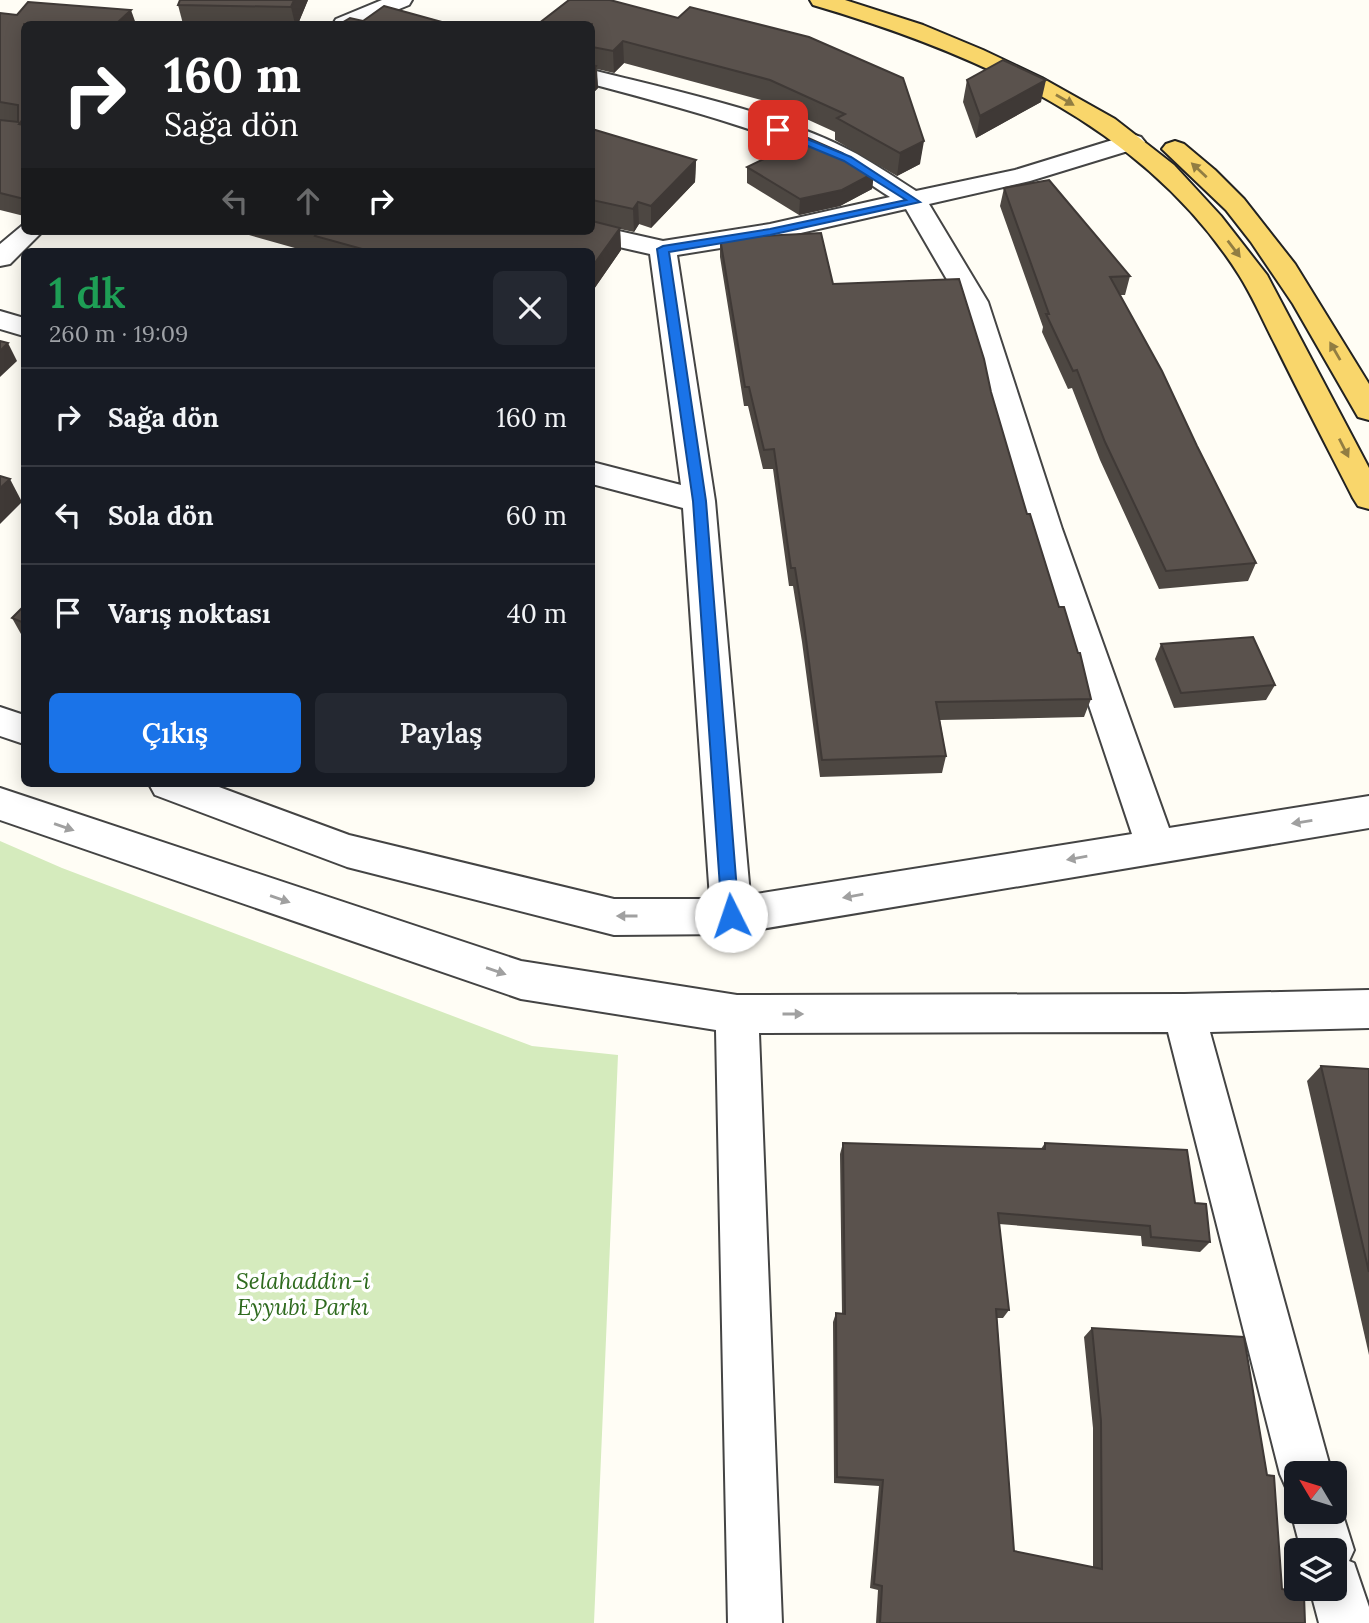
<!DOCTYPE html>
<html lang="tr">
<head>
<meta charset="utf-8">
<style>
  :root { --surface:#171b24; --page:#242831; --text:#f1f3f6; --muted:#9ea1a6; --line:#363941; --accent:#1a73e8 }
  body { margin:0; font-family:Lora,serif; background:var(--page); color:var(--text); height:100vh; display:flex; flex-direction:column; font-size:26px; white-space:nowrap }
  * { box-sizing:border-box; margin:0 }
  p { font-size:23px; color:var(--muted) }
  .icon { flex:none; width:38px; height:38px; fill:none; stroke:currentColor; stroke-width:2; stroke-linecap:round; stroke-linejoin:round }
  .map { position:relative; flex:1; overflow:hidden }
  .panel { position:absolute; left:21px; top:248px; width:574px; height:539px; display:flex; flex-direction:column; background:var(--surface); border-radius:10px; box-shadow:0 4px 18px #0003 }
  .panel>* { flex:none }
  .banner { position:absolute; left:21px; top:21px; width:574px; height:214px; border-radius:10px; box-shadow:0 4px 18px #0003; background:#202124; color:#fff; overflow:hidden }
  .needle { width:46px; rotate:308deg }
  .controls { position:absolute; left:1284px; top:1461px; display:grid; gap:14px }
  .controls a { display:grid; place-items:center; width:63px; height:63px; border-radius:10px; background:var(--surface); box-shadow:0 4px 18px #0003; font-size:35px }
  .pin { position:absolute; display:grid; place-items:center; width:60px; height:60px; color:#fff; margin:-30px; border-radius:14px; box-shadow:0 4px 10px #0006 }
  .me { position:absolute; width:77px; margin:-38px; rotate:356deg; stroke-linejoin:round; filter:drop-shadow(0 0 5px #0008) }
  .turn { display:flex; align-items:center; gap:24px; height:147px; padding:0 28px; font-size:32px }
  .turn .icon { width:91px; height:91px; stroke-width:2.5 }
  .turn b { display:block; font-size:49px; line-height:60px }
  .lanes { display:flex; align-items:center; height:66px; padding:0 28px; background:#0003; justify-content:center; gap:35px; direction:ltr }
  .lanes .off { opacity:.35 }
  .round { display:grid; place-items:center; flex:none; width:74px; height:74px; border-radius:10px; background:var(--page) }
  .head { display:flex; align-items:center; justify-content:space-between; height:119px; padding:0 28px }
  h1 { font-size:42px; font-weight:600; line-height:52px; color:#1e9e55 }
  .cta { display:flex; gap:14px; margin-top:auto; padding:14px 28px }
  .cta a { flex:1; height:80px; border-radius:10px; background:var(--accent); color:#fff; font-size:28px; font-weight:600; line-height:80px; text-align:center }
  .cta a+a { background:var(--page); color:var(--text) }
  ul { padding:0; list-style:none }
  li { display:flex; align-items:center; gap:21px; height:98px; padding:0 28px; border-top:2px solid var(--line) }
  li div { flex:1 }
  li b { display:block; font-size:26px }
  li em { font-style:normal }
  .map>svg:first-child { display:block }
  .green { fill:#d5ebbd }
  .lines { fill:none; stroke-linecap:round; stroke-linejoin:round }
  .minor-casing { stroke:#444; stroke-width:4 }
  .major-casing { stroke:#222; stroke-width:4 }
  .minor { fill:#fff; fill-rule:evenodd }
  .major { fill:#f9d66b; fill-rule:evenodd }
  .wall { fill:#4d4742 }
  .shaded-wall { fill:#3f3936 }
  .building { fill:#5a524d; stroke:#3f3936; stroke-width:2 }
  .oneway { fill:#917d42 }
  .oneway2 { fill:#a0a0a0 }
  .route { fill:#1a73e8; stroke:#114b97; stroke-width:2 }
  .labels { text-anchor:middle; stroke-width:7; stroke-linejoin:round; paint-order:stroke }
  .near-park-label { font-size:23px; font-style:italic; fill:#2f6b1f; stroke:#fff }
</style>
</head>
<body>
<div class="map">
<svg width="1369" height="1623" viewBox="0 0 1369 1623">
  <rect width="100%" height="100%" fill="#fffdf5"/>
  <polygon class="green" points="0,841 62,868 532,1046 618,1055 594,1623 0,1623"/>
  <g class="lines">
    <g class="minor-casing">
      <g id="minor">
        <polygon points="382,0 412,0 409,5 362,24 333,24 336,19"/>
        <path d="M592,70C675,91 782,113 857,154C878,166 897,179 916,191L1015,170L1132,134L1141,137L1145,142L1141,147L1030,181L929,204L988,302L1062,529L1169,828L1369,796V828L731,934L614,935L347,867L155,795L149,784H211L349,835L614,899H710L683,508L592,484V462L681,485L650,254L575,237L571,231H592V225L663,241L770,224L890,197C872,186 854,172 835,163C757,127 674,106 592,84ZM906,209L960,302L1030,529L1132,834L750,895L715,501L677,255L770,240Z"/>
        <polygon points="24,224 24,231 43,231 10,264 0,266 0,244"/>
        <polygon points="0,311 24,318 24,336 0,329"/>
        <polygon points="0,707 24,715 24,744 0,736"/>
        <polygon points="0,788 521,961 737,995 1184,994 1369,990 1369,1028 1210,1032 1332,1474 1297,1474 1297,1496 1288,1492 1280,1474 1168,1032 759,1033 782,1623 728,1623 716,1030 521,999 0,820"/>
        <polygon points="1336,1493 1354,1550 1349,1561 1354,1563 1369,1607 1369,1623 1319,1623 1310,1589 1335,1589 1335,1550 1301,1550 1291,1512 1297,1497 1297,1512 1335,1512"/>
      </g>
    </g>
    <g class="major-casing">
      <g id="major">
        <path d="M810,0H845L923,25L983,50L1042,78L1115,119L1174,165L1221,216L1267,275L1369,468V509L1358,506L1353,498C1327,447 1301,397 1276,346C1264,323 1253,297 1239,275C1145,126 976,53 813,5Z"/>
        <polygon points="1175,141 1184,144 1215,170 1244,199 1295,264 1369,384 1369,420 1358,417 1293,304 1251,242 1226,210 1162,149 1166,144"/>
      </g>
    </g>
    <use href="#minor" class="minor"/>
    <use href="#major" class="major"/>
  </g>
  <g class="wall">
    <polygon points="308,0 298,24 183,24 178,5"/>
    <polygon points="690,7 920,164 897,176 835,140 835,132 769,102 624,63 614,73 597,69 598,88 592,94 592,24 678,18"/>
    <polygon points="0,13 24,24 24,216 0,210"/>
    <polygon points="967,80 1041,102 976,138 963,102"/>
    <polygon points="592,129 696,160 695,182 651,228 639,224 634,232 620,229 621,250 594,289 592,289 592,252 309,252 235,231 592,231"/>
    <polygon points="747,167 874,173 872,189 840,206 799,215 747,183"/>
    <polygon points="1004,188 1130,276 1125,295 1120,295 1256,563 1248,581 1159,589 1100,460 1072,388 1068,389 1042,332 1043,327 1000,206"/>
    <polygon points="720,238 833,284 991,392 1027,514 1091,699 1084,717 940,720 946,756 942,773 820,777 802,642 793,586 789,586 773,469 763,469 748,406 744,406 720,257"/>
    <polygon points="24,606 24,635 21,634 12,618"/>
    <polygon points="1161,644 1275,685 1266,700 1174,708 1155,659"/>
    <polygon points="1321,1066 1369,1069 1369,1355 1307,1081"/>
    <polygon points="843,1143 1041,1149 1045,1143 1195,1203 1210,1242 1200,1252 1142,1246 1141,1236 999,1224 1009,1310 1003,1318 997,1318 1014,1551 1093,1567 1093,1428 1084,1337 1092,1328 1305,1623 876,1623 878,1590 870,1588 879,1486 834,1483 833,1322 836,1313 842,1314 840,1154"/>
  </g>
  <g class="shaded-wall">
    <polygon points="294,0 308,0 298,24 295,24 291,7"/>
    <polygon points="131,10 136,24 116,24"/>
    <polygon points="623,41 624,63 614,73 613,51"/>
    <polygon points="596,66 598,88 592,94 592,71"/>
    <polygon points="1046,80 1041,102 976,138 980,116"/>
    <polygon points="924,141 920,164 897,176 900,153"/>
    <polygon points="696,160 695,182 651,228 651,206"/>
    <polygon points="874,173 872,189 840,206 799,215 800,199"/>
    <polygon points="638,202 639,224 634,232 633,209"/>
    <polygon points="620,228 621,250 594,289 592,267"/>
    <polygon points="8,343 17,361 0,377 0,351"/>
    <polygon points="10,479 22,502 0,524 0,488"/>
    <polygon points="593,503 594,523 592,529 592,506"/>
  </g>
  <g class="building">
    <polygon points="180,0 294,0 291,7 178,5"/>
    <polygon points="569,0 610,0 678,18 690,7 809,37 903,78 924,141 900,153 837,118 845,114 770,80 623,41 613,51 592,47 592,24 538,24"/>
    <polygon points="28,2 131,10 116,24 24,24 24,118 19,124 24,125 24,199 0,193 0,120 18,122 18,105 0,102 0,13 17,15"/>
    <polygon points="384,6 449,24 340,24 350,18 363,21"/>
    <polygon points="1003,60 1046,80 980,116 967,80"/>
    <polygon points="592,65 596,66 592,71"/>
    <polygon points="592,129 696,160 651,206 638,202 633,209 592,200"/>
    <polygon points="808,138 842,153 874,173 842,190 800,199 747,167"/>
    <polygon points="1049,180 1130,276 1110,277 1162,371 1197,446 1256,563 1166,571 1105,442 1077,370 1073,371 1046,314 1049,314 1004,188"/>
    <polygon points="592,221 620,228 592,267 592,252 373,252 315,236 317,233 309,231 592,231"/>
    <polygon points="821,233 833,284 959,279 984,359 991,392 1027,514 1030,514 1059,607 1064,607 1078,653 1080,653 1091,699 936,702 946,756 822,760 804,624 795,568 791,568 774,449 764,450 749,387 745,387 720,238"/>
    <polygon points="0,341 8,343 0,351"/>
    <polygon points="0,476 10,479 0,488"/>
    <polygon points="24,606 24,623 12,618"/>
    <polygon points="1253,637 1275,685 1181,693 1161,644"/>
    <polygon points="1321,1066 1369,1069 1369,1272"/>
    <polygon points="843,1143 1045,1149 1045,1143 1187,1150 1195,1203 1206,1204 1210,1242 1151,1237 1150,1226 998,1213 1009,1310 996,1309 1014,1551 1102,1569 1101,1421 1092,1328 1244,1337 1267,1475 1274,1476 1282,1589 1304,1595 1305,1623 880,1623 882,1586 874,1584 883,1480 837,1477 836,1313 845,1314"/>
  </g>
  <defs><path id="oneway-solid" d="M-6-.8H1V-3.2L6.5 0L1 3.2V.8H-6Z" transform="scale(1.75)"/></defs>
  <g class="oneway">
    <use href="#oneway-solid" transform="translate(1065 100) rotate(30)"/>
    <use href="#oneway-solid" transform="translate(1199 170) rotate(-137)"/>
    <use href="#oneway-solid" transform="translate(1234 249) rotate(53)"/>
    <use href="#oneway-solid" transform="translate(1335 351) rotate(-120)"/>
    <use href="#oneway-solid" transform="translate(1344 448) rotate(63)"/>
  </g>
  <g class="oneway2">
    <use href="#oneway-solid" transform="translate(1302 822) rotate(171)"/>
    <use href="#oneway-solid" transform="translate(64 827) rotate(19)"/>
    <use href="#oneway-solid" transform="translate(1077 858) rotate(170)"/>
    <use href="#oneway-solid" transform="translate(853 896) rotate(170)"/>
    <use href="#oneway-solid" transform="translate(280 899) rotate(19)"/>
    <use href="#oneway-solid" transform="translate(627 916) rotate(180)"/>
    <use href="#oneway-solid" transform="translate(496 971) rotate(19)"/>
    <use href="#oneway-solid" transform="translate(793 1014)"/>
  </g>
  <polygon class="route" points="778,127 851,157 920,202 770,235 669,252 706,501 739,916 737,921 731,923 725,921 722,916 693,501 657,249 663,246 770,229 906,200 844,161 774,132 774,128"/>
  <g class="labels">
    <g class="near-park-label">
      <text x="303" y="1289">Selahaddin-i<tspan x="303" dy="26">Eyyubi Parkı</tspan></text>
    </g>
  </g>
</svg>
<div class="controls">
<a><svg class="needle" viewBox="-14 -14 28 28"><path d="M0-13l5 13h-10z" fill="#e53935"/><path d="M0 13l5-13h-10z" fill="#9ea1a6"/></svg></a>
<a><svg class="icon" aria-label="layers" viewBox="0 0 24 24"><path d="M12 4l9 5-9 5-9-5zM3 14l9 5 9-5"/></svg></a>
</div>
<div class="pin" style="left:778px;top:130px;background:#d93025"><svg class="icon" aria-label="arrive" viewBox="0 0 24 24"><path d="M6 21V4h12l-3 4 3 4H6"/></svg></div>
<svg class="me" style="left:731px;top:916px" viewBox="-20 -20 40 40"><circle r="19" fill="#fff"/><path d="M0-13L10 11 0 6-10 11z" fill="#1a73e8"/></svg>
<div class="banner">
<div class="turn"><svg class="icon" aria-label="right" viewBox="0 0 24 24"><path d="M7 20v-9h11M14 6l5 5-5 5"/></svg><div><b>160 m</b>Sağa dön</div></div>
<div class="lanes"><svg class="icon off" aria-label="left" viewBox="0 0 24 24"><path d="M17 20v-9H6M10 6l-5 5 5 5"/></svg><svg class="icon off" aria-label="ahead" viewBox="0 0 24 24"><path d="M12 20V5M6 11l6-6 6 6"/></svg><svg class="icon" aria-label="right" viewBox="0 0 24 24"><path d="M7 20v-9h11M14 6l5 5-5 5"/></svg></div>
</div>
<section class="panel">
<div class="head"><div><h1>1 dk</h1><p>260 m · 19:09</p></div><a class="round"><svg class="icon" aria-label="close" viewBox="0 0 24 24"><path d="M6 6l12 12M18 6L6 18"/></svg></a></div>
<ul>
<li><svg class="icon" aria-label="right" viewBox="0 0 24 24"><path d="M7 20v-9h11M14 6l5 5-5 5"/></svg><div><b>Sağa dön</b></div><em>160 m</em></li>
<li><svg class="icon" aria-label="left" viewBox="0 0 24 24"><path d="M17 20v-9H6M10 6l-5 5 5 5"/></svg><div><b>Sola dön</b></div><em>60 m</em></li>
<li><svg class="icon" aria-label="arrive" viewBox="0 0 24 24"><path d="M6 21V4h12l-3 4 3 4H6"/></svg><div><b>Varış noktası</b></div><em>40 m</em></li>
</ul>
<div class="cta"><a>Çıkış</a><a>Paylaş</a></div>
</section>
</div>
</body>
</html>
